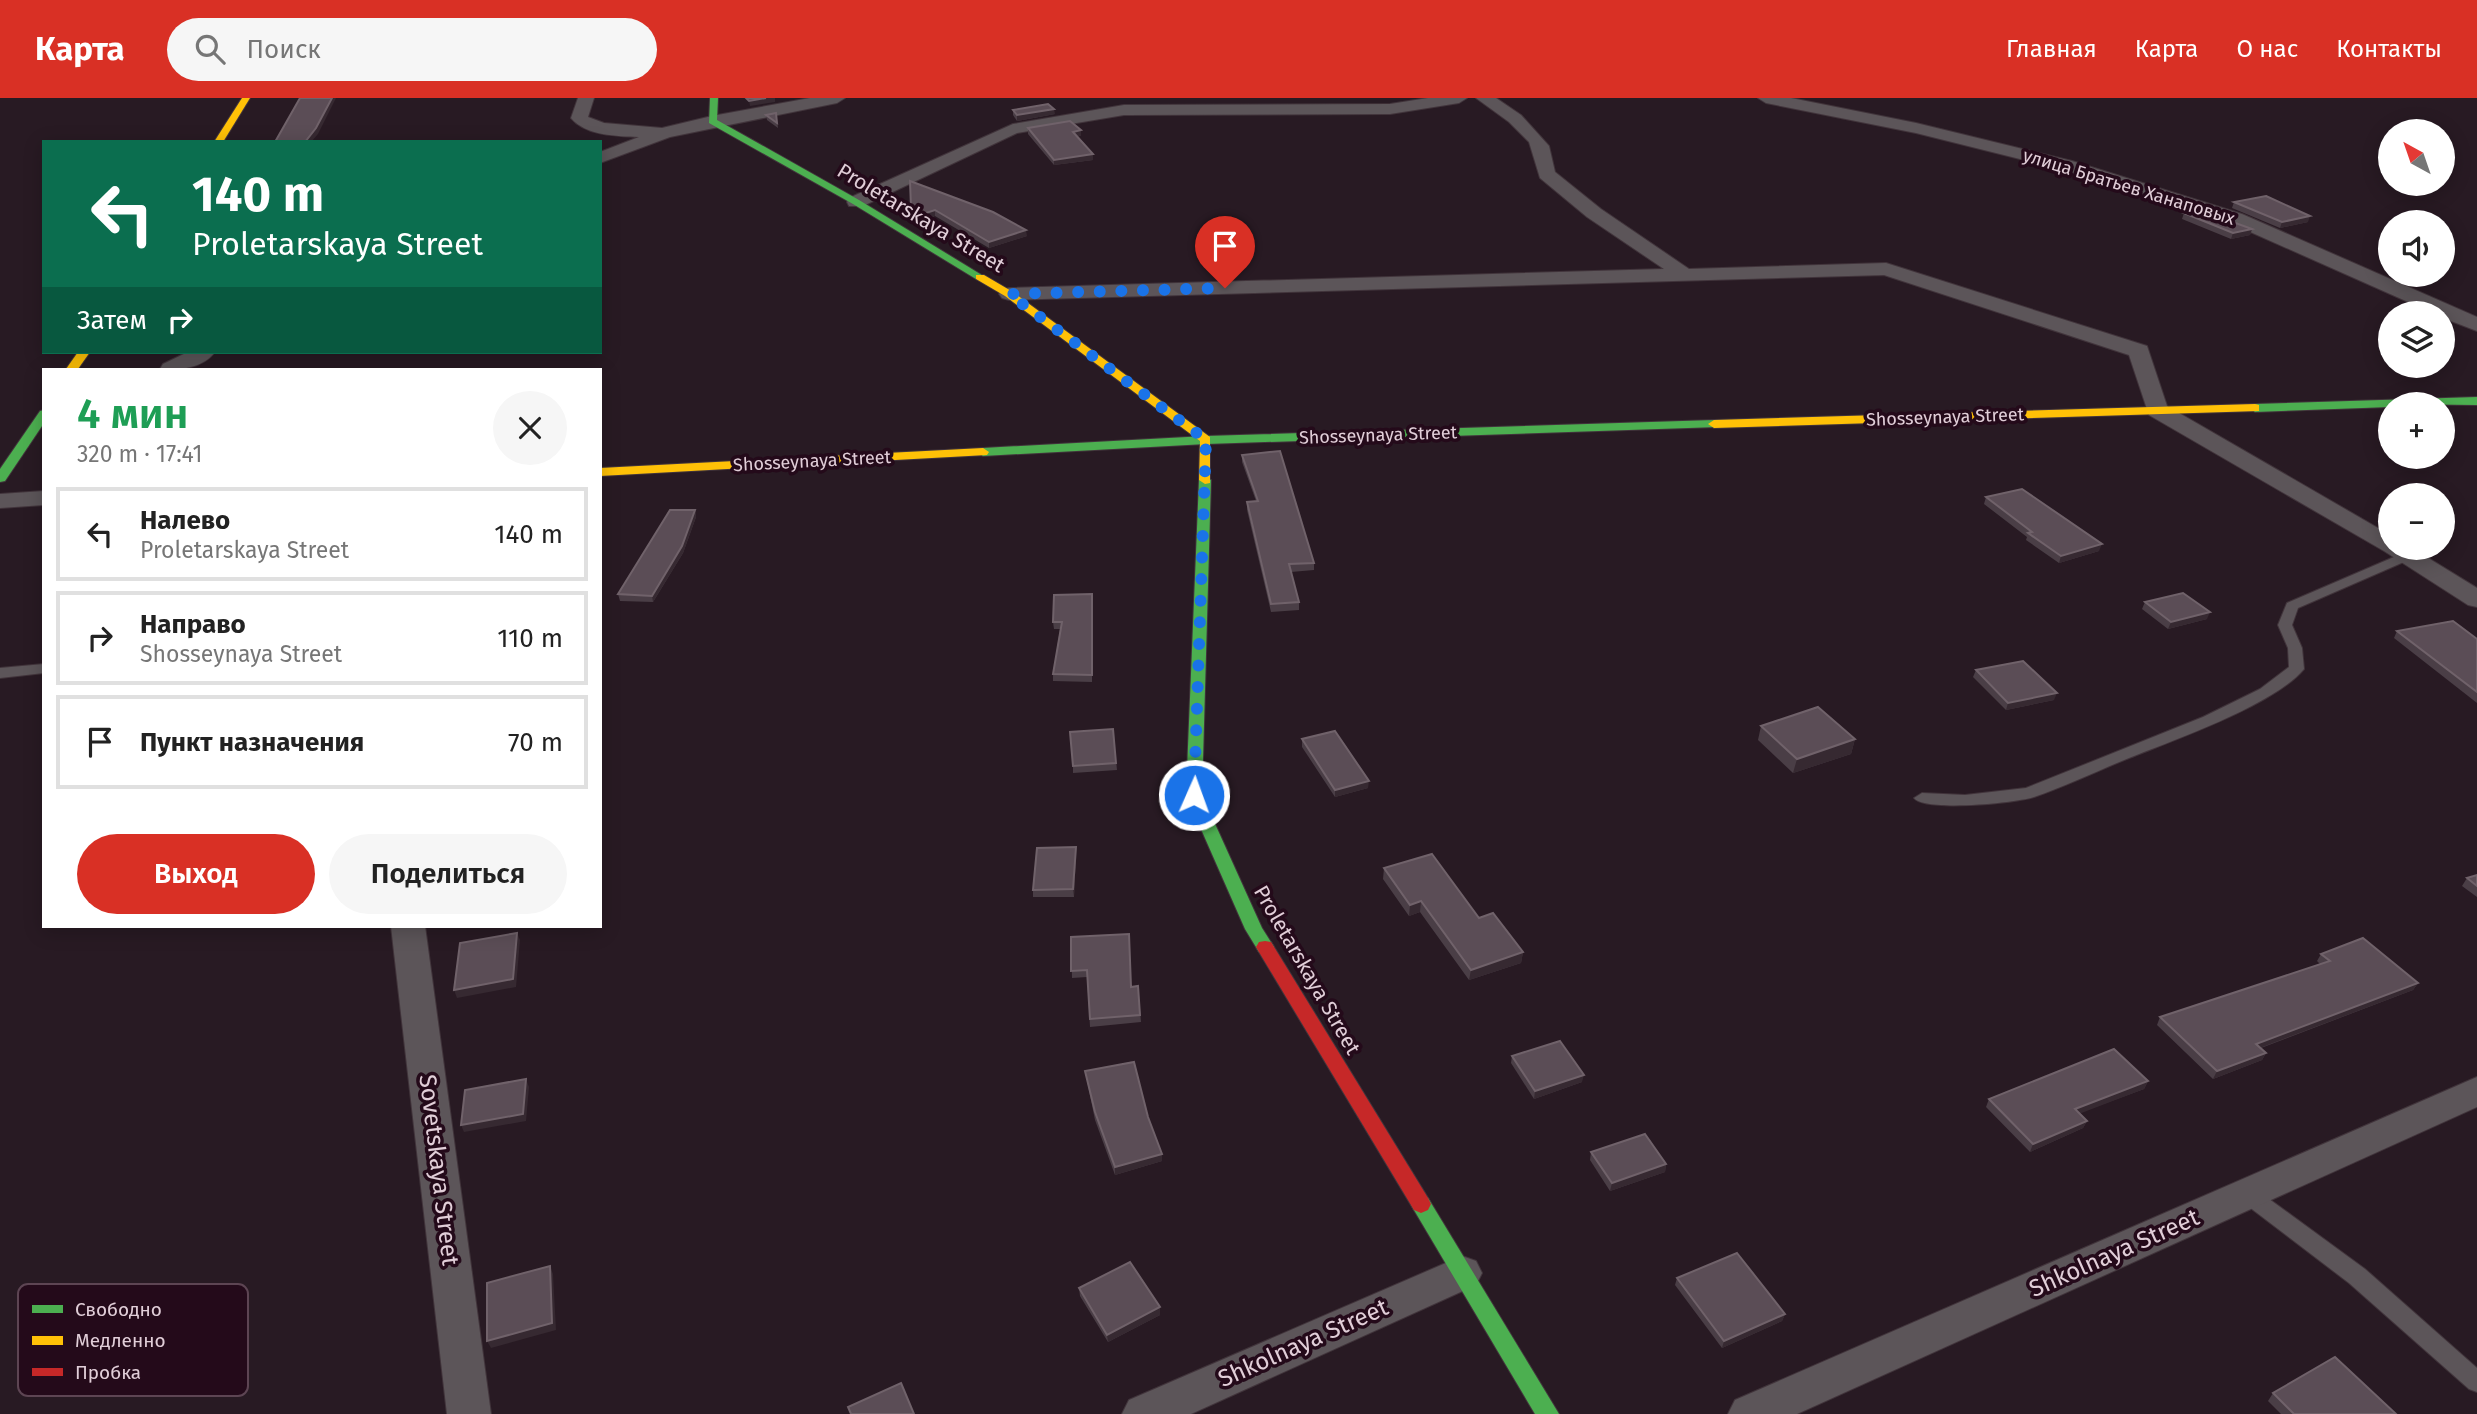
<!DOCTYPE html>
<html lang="ru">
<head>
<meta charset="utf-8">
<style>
  :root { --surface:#fff; --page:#f6f6f6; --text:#222; --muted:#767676; --line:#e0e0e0; --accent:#d93025 }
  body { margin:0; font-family:"Fira Sans",sans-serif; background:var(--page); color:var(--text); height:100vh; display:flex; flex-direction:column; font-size:26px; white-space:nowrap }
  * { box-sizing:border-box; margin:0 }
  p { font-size:23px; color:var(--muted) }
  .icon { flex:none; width:38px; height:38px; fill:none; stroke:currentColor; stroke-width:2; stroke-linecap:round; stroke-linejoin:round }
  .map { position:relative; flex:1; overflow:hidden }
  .panel { position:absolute; left:42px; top:270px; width:560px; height:560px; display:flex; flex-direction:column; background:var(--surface); border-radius:0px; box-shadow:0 4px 18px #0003 }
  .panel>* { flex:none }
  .hud { position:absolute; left:42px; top:42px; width:560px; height:214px; border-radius:0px; box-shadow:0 4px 18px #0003; background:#0b6e4f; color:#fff; overflow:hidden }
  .needle { width:46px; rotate:320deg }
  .controls { position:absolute; left:2378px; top:21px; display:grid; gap:14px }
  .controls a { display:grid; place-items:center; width:77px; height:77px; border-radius:50%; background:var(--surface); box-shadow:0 4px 18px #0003; font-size:35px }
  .pin { position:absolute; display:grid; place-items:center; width:60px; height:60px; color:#fff; margin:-72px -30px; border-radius:50% 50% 50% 0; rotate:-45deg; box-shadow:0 0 7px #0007 }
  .pin .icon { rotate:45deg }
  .me { position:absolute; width:77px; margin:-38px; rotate:2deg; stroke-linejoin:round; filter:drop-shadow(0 0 5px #0008) }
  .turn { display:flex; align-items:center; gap:24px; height:147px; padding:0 35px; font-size:32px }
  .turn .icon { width:91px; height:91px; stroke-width:2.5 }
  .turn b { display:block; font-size:49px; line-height:60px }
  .then { display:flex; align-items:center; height:66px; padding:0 35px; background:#0003; gap:14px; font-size:26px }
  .round { display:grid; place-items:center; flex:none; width:74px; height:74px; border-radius:37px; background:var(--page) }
  .overview { display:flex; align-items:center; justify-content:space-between; height:119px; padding:0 35px }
  h1 { font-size:42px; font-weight:600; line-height:52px; color:#1e9e55 }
  .primary-button { display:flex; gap:14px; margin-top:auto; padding:14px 35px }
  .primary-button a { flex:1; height:80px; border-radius:42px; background:var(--accent); color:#fff; font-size:28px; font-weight:600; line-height:80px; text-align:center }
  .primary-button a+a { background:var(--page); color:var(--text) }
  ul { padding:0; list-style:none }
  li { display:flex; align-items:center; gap:21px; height:94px; margin:0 14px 10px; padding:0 21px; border:4px solid var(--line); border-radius:0px }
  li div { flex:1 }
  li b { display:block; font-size:26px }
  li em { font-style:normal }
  header { display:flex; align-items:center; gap:42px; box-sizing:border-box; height:98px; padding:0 35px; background:var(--accent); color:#fff }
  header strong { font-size:33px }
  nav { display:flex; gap:38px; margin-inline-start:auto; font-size:24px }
  .search { width:490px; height:63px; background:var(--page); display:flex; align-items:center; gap:18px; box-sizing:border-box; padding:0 24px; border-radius:38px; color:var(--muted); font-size:26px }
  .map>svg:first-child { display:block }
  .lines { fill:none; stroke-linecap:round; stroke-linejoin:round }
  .lane-casing { stroke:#41343b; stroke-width:2 }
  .street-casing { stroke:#41343b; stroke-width:2 }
  .fast-casing { stroke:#41343b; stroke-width:2 }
  .slow-casing { stroke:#41343b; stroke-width:2 }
  .jam-casing { stroke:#41343b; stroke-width:2 }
  .lane { fill:#5c5559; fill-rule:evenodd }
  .street { fill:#5c5559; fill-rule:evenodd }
  .fast { fill:#4caf50; fill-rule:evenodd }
  .slow { fill:#ffc107; fill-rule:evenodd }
  .jam { fill:#c62828; fill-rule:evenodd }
  .wall { fill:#4a3e46 }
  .shaded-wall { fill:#362931 }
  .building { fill:#5b4d56; stroke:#70626a; stroke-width:2 }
  .route { stroke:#1a73e8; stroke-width:12; stroke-dasharray:0 21.6 }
  .labels { text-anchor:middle; stroke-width:7; stroke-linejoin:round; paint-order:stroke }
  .far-street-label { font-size:18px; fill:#e1ced8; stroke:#240a1a }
  .street-label { font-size:21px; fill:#e1ced8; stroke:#240a1a }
  .near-street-label { font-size:24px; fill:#e1ced8; stroke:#240a1a }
  .key { fill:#240a1a; stroke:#5d4553; stroke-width:2 }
  .key-label { font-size:19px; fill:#e1ced8 }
</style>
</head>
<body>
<header>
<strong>Карта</strong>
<div class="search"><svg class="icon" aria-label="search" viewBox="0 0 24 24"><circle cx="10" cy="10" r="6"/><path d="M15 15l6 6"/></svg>Поиск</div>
<nav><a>Главная</a><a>Карта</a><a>О нас</a><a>Контакты</a></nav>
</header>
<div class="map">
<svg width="2477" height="1316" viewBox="0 0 2477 1316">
  <rect width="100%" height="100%" fill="#281a23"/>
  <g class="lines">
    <g class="lane-casing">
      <g id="lane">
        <path d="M2408,453L2415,457L2413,460L2298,510L2292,527L2302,550L2304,571C2274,607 2174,642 2129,660C2097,673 2066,688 2034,699C2016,705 1925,714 1914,700L1922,695L1965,697L2026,690L2203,619L2260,591L2289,569L2288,550L2278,527L2287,505Z"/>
        <polygon points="44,566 44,575 0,580 0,570"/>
        <polygon points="2247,1087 2254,1090 2365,1171 2477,1270 2477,1294 2469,1291 2349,1185 2240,1102 2237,1096 2240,1090"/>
      </g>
    </g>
    <g class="street-casing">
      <g id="street">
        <path d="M578,0H594L588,19L604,25L662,30L712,18L810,0H845L837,5L670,39L600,65V54L639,39C617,38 586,38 571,20Z"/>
        <polygon points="1428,0 1467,0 1459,5 1390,16 1124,17 1017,35 863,108 849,108 847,104 849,100 1013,26 1124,7 1390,6"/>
        <polygon points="1476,0 1496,0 1521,17 1549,48 1555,74 1601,111 1689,171 1886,165 2147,248 2167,308 2390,437 2390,450 2412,450 2477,490 2477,509 2468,507 2384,453 2149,317 2129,257 1884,177 1009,202 1002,200 999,196 1002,192 1009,190 1664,171 1587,119 1540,80 1529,44 1509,24"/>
        <polygon points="1758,0 1791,0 1916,25 2072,63 2242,116 2477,219 2477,233 2443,220 2443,215 2433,215 2228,124 2060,71 1916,35 1766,5"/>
        <path d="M188,254H215C202,271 179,272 160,271L163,266Z"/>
        <polygon points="44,393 44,407 0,410 0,396"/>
        <polygon points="391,828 425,828 491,1316 447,1316"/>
        <polygon points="2477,979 2477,1009 1797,1316 1728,1316 1735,1302"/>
        <polygon points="1462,1158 1476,1163 1482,1175 1476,1187 1191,1316 1122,1316 1129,1302"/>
      </g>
    </g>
    <g class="fast-casing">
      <g id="fast">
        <polygon points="710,0 718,0 717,22 859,102 985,179 976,181 853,106 709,25"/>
        <polygon points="2477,299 2477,307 2390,306 2390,309 2255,314 2249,310 2255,306"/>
        <polygon points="44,312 44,325 5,383 0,384 0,371 40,313"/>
        <polygon points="1714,322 1718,323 1718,329 1206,346 983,358 977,354 983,350 1206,338"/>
        <polygon points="1205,378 1211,382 1202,697 1262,830 1274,849 1271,854 1259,854 1245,831 1186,697 1199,382"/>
        <polygon points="1421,1097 1428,1100 1559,1316 1535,1316 1414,1112 1411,1106 1414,1100"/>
      </g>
    </g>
    <g class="slow-casing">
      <g id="slow">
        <polygon points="242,0 250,0 223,44 214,44"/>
        <polygon points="976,177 984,177 1013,194 1210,339 1210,385 1205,386 1199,382 1200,343 1005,198 976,181"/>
        <polygon points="78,254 90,254 78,271 66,271"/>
        <polygon points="2255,306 2259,307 2259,313 1714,330 1708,326 1714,322"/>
        <polygon points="983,350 989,354 987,357 600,378 600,370"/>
      </g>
    </g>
    <g class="jam-casing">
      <polygon id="jam" points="1265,843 1271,844 1428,1100 1431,1106 1428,1112 1421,1115 1414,1112 1256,849 1259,844"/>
    </g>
    <use href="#lane" class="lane"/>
    <use href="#street" class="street"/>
    <use href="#fast" class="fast"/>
    <use href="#slow" class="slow"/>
    <use href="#jam" class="jam"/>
  </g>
  <g class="wall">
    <polygon points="1013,12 1055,16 1017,23 1013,17"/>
    <polygon points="776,15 778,30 767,22 766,17"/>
    <polygon points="1028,30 1081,32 1081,38 1078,38 1093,56 1093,62 1054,67 1028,36"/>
    <polygon points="910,83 1027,138 989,150 935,118 923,122 912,115"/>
    <polygon points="2234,104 2308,124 2280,130 2232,110"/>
    <polygon points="2184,115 2252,131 2250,137 2231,141 2182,121"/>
    <polygon points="1242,357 1314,465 1314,472 1291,474 1299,504 1299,512 1271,514 1247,412 1247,404 1256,403 1242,364"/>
    <polygon points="1986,399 2099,453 2059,465 2026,442 2027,439 1984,406"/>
    <polygon points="695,412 696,419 683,455 653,504 620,503 618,496"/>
    <polygon points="1092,496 1092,584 1053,583 1053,576 1060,531 1054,531 1053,524"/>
    <polygon points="2145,504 2207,521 2168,531 2142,511"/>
    <polygon points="2397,533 2477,541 2477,605 2394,540"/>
    <polygon points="1976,572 2054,602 2006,612 1973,579"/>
    <polygon points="1761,628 1855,641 1851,656 1793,675 1758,642"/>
    <polygon points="1113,631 1117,672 1073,675 1073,668"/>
    <polygon points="1302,641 1368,690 1335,699 1302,649"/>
    <polygon points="1076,749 1076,756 1074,799 1033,799 1033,792"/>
    <polygon points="1384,770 1479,820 1523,854 1521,865 1469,882 1420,814 1409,818 1383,781"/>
    <polygon points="2477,777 2477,799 2462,788 2467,780"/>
    <polygon points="1071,839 1131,889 1138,888 1141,924 1090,929 1087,879 1072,880"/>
    <polygon points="2321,856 2418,885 2413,892 2261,950 2266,955 2262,962 2213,981 2157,927 2160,919 2320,866 2317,863"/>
    <polygon points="1512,958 1582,984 1534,1001 1511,965"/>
    <polygon points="1085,973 1162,1056 1162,1063 1115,1077 1095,1022"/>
    <polygon points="2148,983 2144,991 2079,1015 2087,1023 2083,1030 2030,1054 1986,1009 1989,1001"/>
    <polygon points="1591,1054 1666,1066 1665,1074 1610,1093 1590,1062"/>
    <polygon points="1677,1180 1785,1216 1782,1223 1722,1250 1675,1187"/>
    <polygon points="1079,1190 1160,1209 1160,1217 1108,1244 1080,1198"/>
    <polygon points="2273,1295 2396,1316 2281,1316 2268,1303"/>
  </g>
  <g class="shaded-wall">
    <polygon points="332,0 336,0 318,36 311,44 305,44"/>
    <polygon points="766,0 775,0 775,4 750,8 749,3"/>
    <polygon points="1054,11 1055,16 1017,23 1017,17"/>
    <polygon points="1081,32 1081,38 1074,39 1073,34"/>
    <polygon points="1093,56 1093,62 1054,67 1054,62"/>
    <polygon points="935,112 935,118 923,122 923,116"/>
    <polygon points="2310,118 2308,124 2280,130 2282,124"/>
    <polygon points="2252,131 2250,137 2231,141 2233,135"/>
    <polygon points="1026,132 1027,138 989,150 989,144"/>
    <polygon points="695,412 696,419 683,455 653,504 652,498"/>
    <polygon points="2102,446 2099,453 2059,465 2061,458"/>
    <polygon points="2210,514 2207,521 2168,531 2171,524"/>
    <polygon points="2057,595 2054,602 2006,612 2008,605"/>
    <polygon points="1855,641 1851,656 1793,675 1797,661"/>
    <polygon points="1369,683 1368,690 1335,699 1335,692"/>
    <polygon points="1076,749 1076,756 1074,799 1073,791"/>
    <polygon points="1421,803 1420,814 1409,818 1410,807"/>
    <polygon points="517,835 520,842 516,889 457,900 454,892"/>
    <polygon points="1523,854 1521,865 1469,882 1471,872"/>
    <polygon points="2418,885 2413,892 2252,953 2256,946"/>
    <polygon points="2266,955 2262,962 2213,981 2217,973"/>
    <polygon points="1584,977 1582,984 1534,1001 1535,993"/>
    <polygon points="526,981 529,989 526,1023 464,1034 461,1027"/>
    <polygon points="2148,983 2144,991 2071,1019 2075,1011"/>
    <polygon points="2087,1023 2083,1030 2030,1054 2033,1046"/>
    <polygon points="1162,1056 1162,1063 1115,1077 1115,1069"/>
    <polygon points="1666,1066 1665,1074 1610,1093 1612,1085"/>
    <polygon points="550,1168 553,1176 556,1232 491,1250 487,1243"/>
    <polygon points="1160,1209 1160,1217 1108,1244 1107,1237"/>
    <polygon points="1785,1216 1782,1223 1722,1250 1724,1243"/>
  </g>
  <g class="building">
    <polygon points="300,0 332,0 316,30 305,44 275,44"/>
    <polygon points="746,0 766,0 749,3"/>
    <polygon points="1048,6 1054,11 1017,17 1013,12"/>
    <polygon points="776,15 777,25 766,17"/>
    <polygon points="1070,23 1081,32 1073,34 1093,56 1054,62 1028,30"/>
    <polygon points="910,83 993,114 1026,132 989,144 935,112 923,116 911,110"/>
    <polygon points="2266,98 2310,118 2282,124 2234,104"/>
    <polygon points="2200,112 2252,131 2233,135 2184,115"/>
    <polygon points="1280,353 1314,465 1289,466 1299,504 1271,506 1247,404 1258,403 1242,357"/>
    <polygon points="2022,391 2102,446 2061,458 2028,435 2032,434 1986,399"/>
    <polygon points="670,412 695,412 682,448 652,498 618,496"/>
    <polygon points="2183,495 2210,514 2171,524 2145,504"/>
    <polygon points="1092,496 1092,577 1053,576 1062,524 1053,524 1054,497"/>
    <polygon points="2453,523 2477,541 2477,594 2397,533"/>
    <polygon points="2023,563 2057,595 2008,605 1976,572"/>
    <polygon points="1818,609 1855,641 1797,661 1761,628"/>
    <polygon points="1113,631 1116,665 1073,668 1070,634"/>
    <polygon points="1335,633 1369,683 1335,692 1302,641"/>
    <polygon points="1076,749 1073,791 1033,792 1037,750"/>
    <polygon points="1432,756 1479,820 1493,815 1523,854 1471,872 1421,803 1410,807 1384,770"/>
    <polygon points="2477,777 2477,788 2467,780"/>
    <polygon points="517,835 513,881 454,892 460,845"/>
    <polygon points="1129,836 1131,889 1138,888 1140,917 1090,921 1087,872 1071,873 1071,839"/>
    <polygon points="2363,840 2418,885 2256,946 2266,955 2217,973 2160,919 2330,863 2321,856"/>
    <polygon points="1560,943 1584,977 1535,993 1512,958"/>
    <polygon points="2114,951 2148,983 2075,1011 2087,1023 2033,1046 1989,1001"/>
    <polygon points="1134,964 1148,1019 1162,1056 1115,1069 1095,1014 1085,973"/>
    <polygon points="526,981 523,1016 461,1027 465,992"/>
    <polygon points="1645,1036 1666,1066 1612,1085 1591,1054"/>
    <polygon points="1737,1155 1785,1216 1724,1243 1677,1180"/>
    <polygon points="1130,1164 1160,1209 1107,1237 1079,1190"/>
    <polygon points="550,1168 552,1225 487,1243 487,1185"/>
    <polygon points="2335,1259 2396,1316 2294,1316 2273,1295"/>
    <polygon points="901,1285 914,1316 851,1316 848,1309"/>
  </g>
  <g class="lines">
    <polyline class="route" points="1194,697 1206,342 1009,196 1225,190"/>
  </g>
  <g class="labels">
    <g class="far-street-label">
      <text transform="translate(2129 89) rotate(17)" y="6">улица Братьев Ханаповых</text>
      <text transform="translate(1945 319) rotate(-2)" y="6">Shosseynaya Street</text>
      <text transform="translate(1378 337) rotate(-2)" y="6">Shosseynaya Street</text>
      <text transform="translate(812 363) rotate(-3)" y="6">Shosseynaya Street</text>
    </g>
    <g class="street-label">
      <text transform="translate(921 120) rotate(31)" y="7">Proletarskaya Street</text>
      <text transform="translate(1307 872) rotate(60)" y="7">Proletarskaya Street</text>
    </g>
    <g class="near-street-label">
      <text transform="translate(439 1072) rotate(83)" y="8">Sovetskaya Street</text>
      <text transform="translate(2114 1155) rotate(-24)" y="8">Shkolnaya Street</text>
      <text transform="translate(1303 1245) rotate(-24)" y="8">Shkolnaya Street</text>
    </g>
  </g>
  <rect x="18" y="1186" width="230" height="112" rx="10" class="key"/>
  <rect x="32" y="1207" width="31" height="8" fill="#4caf50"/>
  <rect x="32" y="1238" width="31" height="9" fill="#ffc107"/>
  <rect x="32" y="1270" width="31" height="8" fill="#c62828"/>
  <g class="key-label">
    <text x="75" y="1218">Свободно</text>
    <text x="75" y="1249">Медленно</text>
    <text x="75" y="1281">Пробка</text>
  </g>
</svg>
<div class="controls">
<a><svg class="needle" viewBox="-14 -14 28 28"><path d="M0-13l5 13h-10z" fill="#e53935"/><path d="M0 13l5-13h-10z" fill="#767676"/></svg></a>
<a><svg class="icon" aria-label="sound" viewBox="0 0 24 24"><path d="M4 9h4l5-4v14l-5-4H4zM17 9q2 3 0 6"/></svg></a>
<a><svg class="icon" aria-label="layers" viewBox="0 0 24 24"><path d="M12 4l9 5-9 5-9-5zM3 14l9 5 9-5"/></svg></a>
<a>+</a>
<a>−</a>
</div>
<div class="pin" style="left:1225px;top:190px;background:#d93025"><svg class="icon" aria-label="arrive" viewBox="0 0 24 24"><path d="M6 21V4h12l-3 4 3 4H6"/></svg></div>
<svg class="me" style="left:1194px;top:697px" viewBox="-20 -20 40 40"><circle r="17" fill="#1a73e8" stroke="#fff" stroke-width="3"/><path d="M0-11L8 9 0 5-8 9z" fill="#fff"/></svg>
<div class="hud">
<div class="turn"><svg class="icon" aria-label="left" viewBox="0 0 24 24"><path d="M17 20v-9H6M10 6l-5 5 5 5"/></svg><div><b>140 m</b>Proletarskaya Street</div></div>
<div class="then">Затем<svg class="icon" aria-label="right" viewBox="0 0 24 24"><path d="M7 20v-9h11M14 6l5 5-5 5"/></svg></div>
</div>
<section class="panel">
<div class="overview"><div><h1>4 мин</h1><p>320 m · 17:41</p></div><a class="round"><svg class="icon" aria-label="close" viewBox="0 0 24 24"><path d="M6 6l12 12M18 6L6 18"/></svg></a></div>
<ul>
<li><svg class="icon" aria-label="left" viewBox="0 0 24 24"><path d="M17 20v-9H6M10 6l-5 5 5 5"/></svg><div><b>Налево</b><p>Proletarskaya Street</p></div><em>140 m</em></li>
<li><svg class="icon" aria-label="right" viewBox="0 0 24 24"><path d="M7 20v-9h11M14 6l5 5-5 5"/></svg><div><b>Направо</b><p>Shosseynaya Street</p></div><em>110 m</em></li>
<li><svg class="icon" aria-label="arrive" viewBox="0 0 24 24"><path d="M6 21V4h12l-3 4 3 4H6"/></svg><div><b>Пункт назначения</b></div><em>70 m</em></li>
</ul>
<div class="primary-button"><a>Выход</a><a>Поделиться</a></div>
</section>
</div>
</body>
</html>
